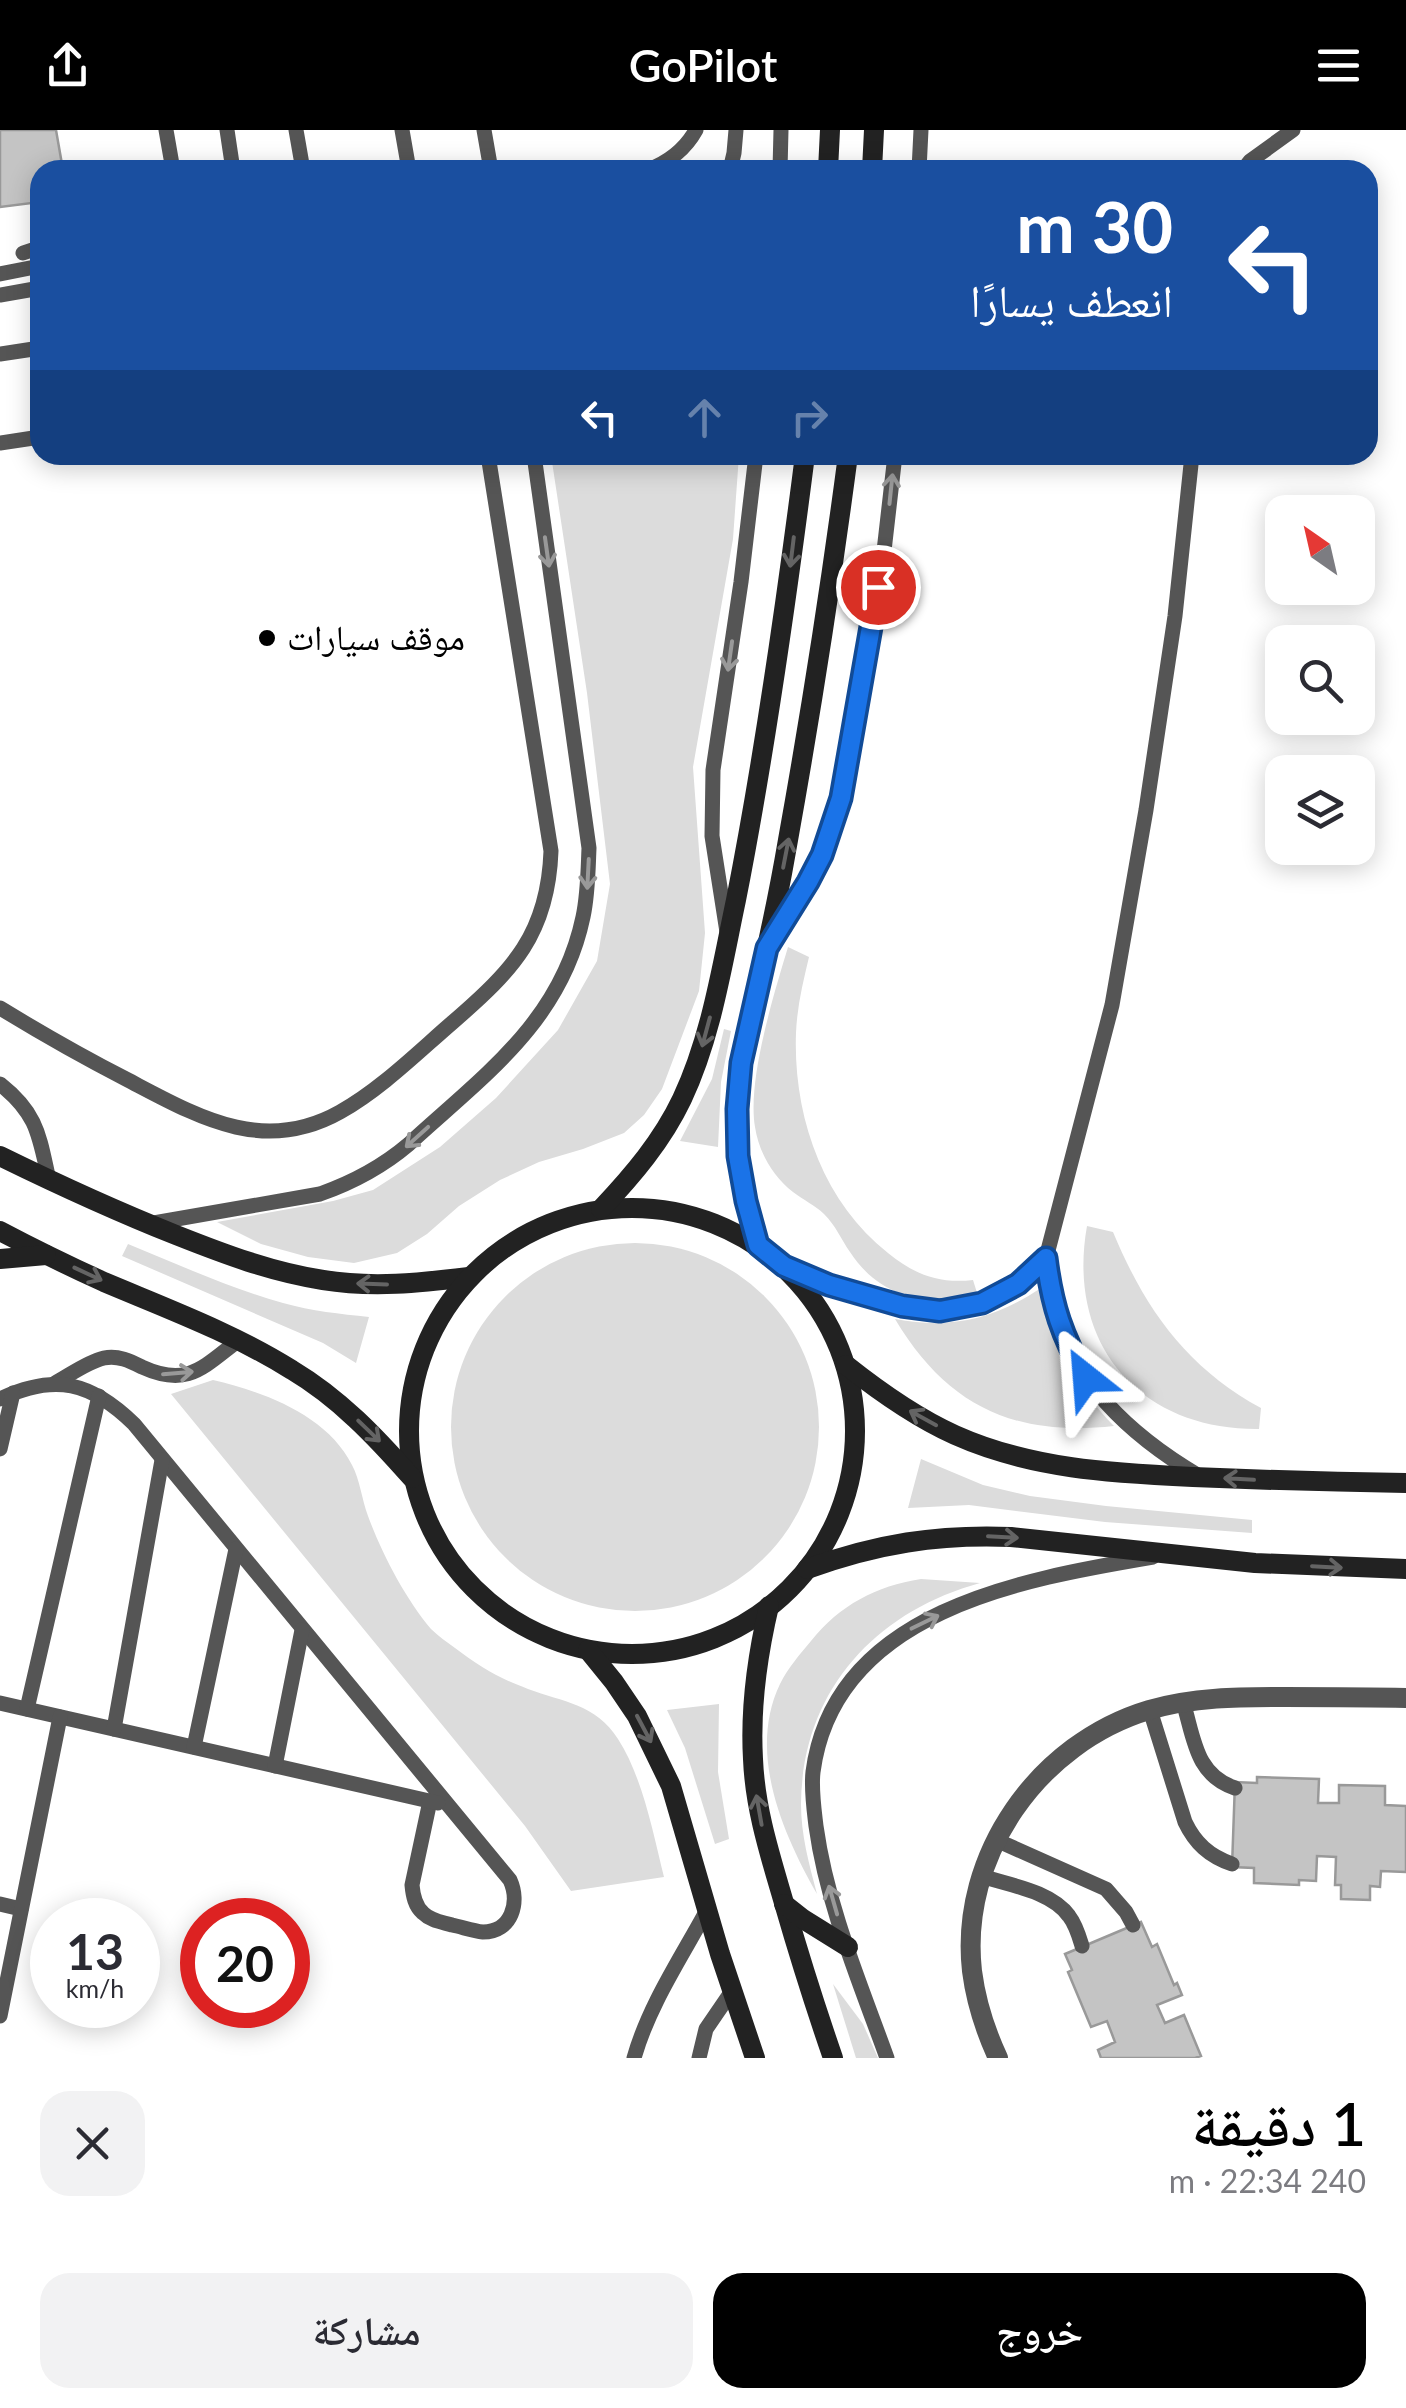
<!DOCTYPE html>
<html lang="ar">
<head>
<meta charset="utf-8">
<style>
  :root { --surface:#fff; --page:#f2f2f3; --text:#2b2b33; --muted:#7c7c81; --accent:#000 }
  body { margin:0; font-family:Lato,"Noto Naskh Arabic",sans-serif; background:var(--page); color:var(--text); direction:rtl; height:100vh; display:flex; flex-direction:column; font-size:38px; white-space:nowrap }
  * { box-sizing:border-box; margin:0 }
  p { font-size:32px; color:var(--muted) }
  .icon { flex:none; width:55px; height:55px; fill:none; stroke:currentColor; stroke-width:2; stroke-linecap:round; stroke-linejoin:round }
  .map { position:relative; height:1928px; overflow:hidden; direction:ltr }
  .details { display:flex; flex-direction:column; background:var(--surface); flex:1 }
  .details>* { flex:none }
  .top-card { position:absolute; left:30px; top:30px; width:1348px; height:305px; border-radius:30px; box-shadow:0 5px 25px #0003; direction:rtl; background:#1a4fa0; color:#fff; overflow:hidden }
  .needle { width:65px; rotate:326deg }
  .tools { position:absolute; left:1265px; top:365px; display:grid; gap:20px }
  .tools a { display:grid; place-items:center; width:110px; height:110px; border-radius:20px; background:var(--surface); box-shadow:0 5px 25px #0003; font-size:50px }
  .speed { position:absolute; left:30px; top:1768px; display:flex; gap:20px; font-size:50px; font-weight:700; text-align:center }
  .speed>* { display:grid; place-content:center; width:130px; height:130px; border-radius:50%; background:var(--surface); box-shadow:0 5px 25px #0003; line-height:1 }
  .speed small { font-size:25px; font-weight:400 }
  .speed .limit { border:15px solid #d22; background:#fff; color:#111 }
  .pin { position:absolute; display:grid; place-items:center; width:85px; height:85px; color:#fff; margin:-42px; border:5px solid #fff; border-radius:50%; box-shadow:0 2px 10px #0007 }
  .me { position:absolute; width:110px; margin:-55px; rotate:332deg; stroke-linejoin:round; filter:drop-shadow(0 0 8px #0008) }
  .turn { display:flex; align-items:center; gap:35px; height:210px; padding:0 40px; font-size:45px }
  .turn .icon { width:130px; height:130px; stroke-width:2.5 }
  .turn b { display:block; font-size:70px; line-height:85px }
  .lanes { display:flex; align-items:center; height:95px; padding:0 40px; background:#0003; justify-content:center; gap:50px; direction:ltr }
  .lanes .off { opacity:.35 }
  .round { display:grid; place-items:center; flex:none; width:105px; height:105px; border-radius:30px; background:var(--page) }
  .overview { display:flex; align-items:center; justify-content:space-between; height:170px; padding:0 40px }
  h1 { font-size:60px; font-weight:600; line-height:75px; color:var(--accent) }
  .button { display:flex; gap:20px; margin-top:auto; padding:20px 40px }
  .button a { flex:1; height:115px; border-radius:30px; background:var(--accent); color:#fff; font-size:40px; font-weight:600; line-height:115px; text-align:center }
  .button a+a { background:var(--page); color:var(--text) }
  header { display:flex; justify-content:space-between; align-items:center; height:130px; padding:0 40px; background:var(--accent); color:#fff; font-size:45px; font-weight:600 }
  .map>svg:first-child { display:block }
  .green { fill:#dcdcdc }
  .building { fill:#c4c4c4; stroke:#999; stroke-width:2.5 }
  .lines { fill:none; stroke-linecap:round; stroke-linejoin:round }
  .lane { stroke:#555; stroke-width:15 }
  .street { stroke:#555; stroke-width:20 }
  .secondary { stroke:#222; stroke-width:20 }
  .oneway { stroke:#999 }
  .oneway2 { stroke:#646464 }
  .route-casing { stroke:#114b97; stroke-width:25 }
  .route { stroke:#1a73e8; stroke-width:18 }
  .poi-dot { fill:#000; stroke:#fff; stroke-width:4 }
  .labels { text-anchor:middle; stroke-width:9; stroke-linejoin:round; paint-order:stroke }
  .poi-label { font-size:35px; fill:#000; stroke:#fff; text-anchor:start }
</style>
</head>
<body>
<header><svg class="icon" aria-label="menu" viewBox="0 0 24 24"><path d="M4 6h16M4 12h16M4 18h16"/></svg>GoPilot<svg class="icon" aria-label="share" viewBox="0 0 24 24"><path d="M12 15V3M7 8l5-5 5 5M5 13v7h14v-7"/></svg></header>
<div class="map">
<svg width="1406" height="1928" viewBox="0 0 1406 1928">
  <rect width="100%" height="100%" fill="#fff"/>
  <g class="green">
    <polygon points="551,325 739,325 733,409 693,637 705,803 699,861 662,959 644,985 624,1003 583,1019 539,1032 500,1050 459,1076 427,1104 397,1123 354,1133 308,1127 261,1114 217,1092 333,1071 373,1060 440,1017 496,968 558,900 597,831 610,754 587,563"/>
    <path d="M788,817L809,827C803,852 797,877 796,903C793,985 822,1071 888,1123C914,1144 938,1154 973,1150L978,1166C928,1178 880,1168 850,1122C841,1109 836,1096 824,1084C815,1075 803,1070 793,1062C773,1046 759,1023 755,997C747,950 774,864 788,817Z"/>
    <polygon points="724,899 731,901 721,952 718,1017 680,1011 712,949"/>
    <path d="M1087,1096L1113,1102C1145,1179 1187,1238 1261,1278L1259,1299C1139,1300 1066,1214 1087,1096Z"/>
    <circle cx="635" cy="1297" r="184"/>
    <path d="M128,1114C179,1135 230,1158 283,1173C312,1181 340,1184 369,1187L356,1233L323,1213L122,1126Z"/>
    <path d="M1041,1158C1051,1213 1075,1256 1114,1296C1014,1307 947,1276 895,1189C951,1199 993,1190 1041,1158Z"/>
    <path d="M213,1250C264,1262 327,1285 352,1335C360,1350 362,1370 368,1386C382,1424 405,1468 431,1499C438,1506 447,1512 455,1518C480,1537 498,1548 528,1559C563,1572 596,1574 618,1609C643,1648 653,1703 664,1747L571,1761L525,1696L171,1264Z"/>
    <polygon points="921,1329 983,1355 1030,1366 1106,1376 1252,1390 1252,1403 1105,1392 969,1375 908,1378"/>
    <path d="M921,1449L980,1453C875,1482 802,1561 801,1674C801,1705 809,1734 817,1764C783,1704 747,1623 780,1554C788,1538 800,1524 811,1511C840,1475 876,1456 921,1449Z"/>
    <polygon points="719,1574 718,1642 729,1709 715,1714 685,1618 667,1580"/>
    <polygon points="833,1854 863,1894 878,1928 856,1928"/>
  </g>
  <g class="building">
    <polygon points="0,0 56,0 63,40 40,40 40,72 0,77"/>
    <polygon points="1257,1647 1319,1649 1318,1673 1339,1673 1339,1655 1385,1656 1385,1675 1406,1676 1406,1742 1381,1741 1380,1757 1370,1756 1370,1770 1341,1769 1341,1755 1335,1755 1336,1727 1317,1726 1316,1751 1299,1750 1299,1755 1254,1753 1254,1738 1232,1737 1235,1652 1257,1653"/>
    <polygon points="1141,1792 1152,1817 1157,1814 1174,1855 1177,1853 1182,1865 1157,1875 1165,1893 1184,1885 1201,1926 1195,1928 1101,1928 1098,1920 1115,1912 1107,1891 1091,1897 1068,1842 1072,1840 1065,1824"/>
  </g>
  <g class="lines">
    <g class="lane">
      <polyline points="166,0 173,40"/>
      <polyline points="227,0 233,40"/>
      <polyline points="296,0 303,40"/>
      <polyline points="402,0 409,40"/>
      <polyline points="484,0 491,40"/>
      <path d="M648,40C669,32 685,20 696,0"/>
      <polyline points="730,40 734,23 736,0"/>
      <polyline points="780,40 781,0"/>
      <polyline points="919,40 921,0"/>
      <polyline points="1243,40 1250,31 1293,0"/>
      <polyline points="40,72 40,80"/>
      <polyline points="23,123 35,119 40,111"/>
      <polyline points="0,144 40,136"/>
      <polyline points="0,165 40,158"/>
      <polyline points="0,224 40,218"/>
      <polyline points="0,313 40,307"/>
      <path d="M1192,325L1175,486L1146,680L1112,875L1046,1128C1049,1148 1051,1169 1057,1189C1079,1259 1138,1310 1199,1346"/>
      <polyline points="727,802 712,706 713,640 741,452 756,325"/>
      <polyline points="772,811 808,752 821,725 841,668 884,421 895,325"/>
      <path d="M0,878C41,903 83,927 126,949C195,985 262,1026 340,982C381,959 417,923 453,892C513,840 548,804 551,721L488,325"/>
      <path d="M0,954C38,984 39,1006 49,1050"/>
      <path d="M148,1094L320,1064C354,1052 382,1037 409,1014C483,946 561,892 583,787C588,764 588,741 589,718L534,325"/>
      <path d="M784,1136C877,1176 966,1214 1046,1128"/>
      <path d="M55,1253C70,1245 87,1232 104,1228C118,1225 130,1231 142,1237C188,1258 203,1237 239,1210"/>
      <path d="M0,1269C55,1243 91,1252 134,1294L510,1750C520,1772 512,1802 483,1802C473,1801 462,1797 452,1795C442,1792 431,1791 423,1783C415,1776 413,1766 412,1755L430,1671"/>
      <polyline points="0,1319 13,1263"/>
      <path d="M1183,1572C1194,1607 1195,1645 1235,1658"/>
      <polyline points="0,1573 438,1673"/>
      <polyline points="27,1579 99,1266"/>
      <path d="M1150,1580L1185,1692C1195,1713 1209,1726 1232,1734"/>
      <polyline points="114,1599 162,1330"/>
      <polyline points="194,1617 236,1419"/>
      <polyline points="275,1636 302,1500"/>
      <polyline points="996,1710 1106,1759 1126,1782 1133,1795"/>
      <path d="M981,1746C1009,1755 1051,1761 1069,1786C1076,1795 1079,1806 1082,1816"/>
      <polyline points="0,1774 21,1779"/>
      <polyline points="0,1886 60,1587"/>
      <path d="M634,1928C649,1875 681,1828 707,1780"/>
      <polyline points="699,1928 706,1899 732,1861"/>
      <path d="M887,1928C860,1853 827,1776 816,1696C814,1679 811,1659 813,1642C834,1481 1023,1449 1153,1427"/>
    </g>
    <path class="street" d="M998,1928C985,1900 976,1872 972,1841C959,1725 1039,1613 1149,1580C1193,1567 1239,1567 1285,1567C1325,1567 1366,1567 1406,1568"/>
    <g class="secondary">
      <polyline points="828,40 830,0"/>
      <polyline points="872,40 874,0"/>
      <path d="M0,1026C57,1054 116,1081 176,1105C224,1124 271,1142 323,1150C372,1158 420,1153 469,1147"/>
      <circle cx="632" cy="1301" r="223"/>
      <path d="M601,1079C633,1045 662,1011 682,969C711,908 722,836 736,770C765,623 786,474 805,325"/>
      <path d="M0,1101C34,1119 69,1136 104,1152C168,1179 233,1203 292,1240C339,1268 376,1307 412,1348"/>
      <path d="M758,1115C745,1070 736,1026 737,980C738,936 750,894 759,852C770,805 780,757 788,710C811,582 831,454 848,325"/>
      <polyline points="0,1129 46,1125"/>
      <path d="M846,1235C880,1262 915,1287 955,1305C1031,1339 1111,1343 1193,1347C1264,1350 1335,1352 1406,1353"/>
      <path d="M807,1439C876,1414 937,1404 1011,1407L1255,1433L1406,1439"/>
      <path d="M769,1476C757,1527 750,1577 753,1629C755,1679 770,1725 784,1773C799,1825 815,1876 833,1928"/>
      <polyline points="588,1520 614,1552 637,1586 671,1656 720,1824 755,1928"/>
      <polyline points="784,1774 803,1789 848,1817"/>
    </g>
  </g>
  <defs><path id="oneway-shaft" d="M-6 0H5M1.5-3L5.5 0L1.5 3" fill="none" stroke-width="1.6" stroke-linecap="round" stroke-linejoin="round" transform="scale(2.5)"/></defs>
  <g class="oneway">
    <use href="#oneway-shaft" transform="translate(891 359) rotate(-84)"/>
    <use href="#oneway-shaft" transform="translate(547 422) rotate(82)"/>
    <use href="#oneway-shaft" transform="translate(730 526) rotate(98)"/>
    <use href="#oneway-shaft" transform="translate(588 744) rotate(93)"/>
    <use href="#oneway-shaft" transform="translate(417 1007) rotate(138)"/>
    <use href="#oneway-shaft" transform="translate(178 1243) rotate(-5)"/>
    <use href="#oneway-shaft" transform="translate(925 1492) rotate(-26)"/>
    <use href="#oneway-shaft" transform="translate(833 1770) rotate(-106)"/>
  </g>
  <g class="oneway2">
    <use href="#oneway-shaft" transform="translate(792 422) rotate(97)"/>
    <use href="#oneway-shaft" transform="translate(786 723) rotate(-79)"/>
    <use href="#oneway-shaft" transform="translate(706 902) rotate(105)"/>
    <use href="#oneway-shaft" transform="translate(88 1144) rotate(25)"/>
    <use href="#oneway-shaft" transform="translate(372 1154) rotate(-178)"/>
    <use href="#oneway-shaft" transform="translate(923 1288) rotate(-151)"/>
    <use href="#oneway-shaft" transform="translate(369 1301) rotate(44)"/>
    <use href="#oneway-shaft" transform="translate(1239 1349) rotate(-177)"/>
    <use href="#oneway-shaft" transform="translate(1003 1407) rotate(3)"/>
    <use href="#oneway-shaft" transform="translate(1327 1437) rotate(3)"/>
    <use href="#oneway-shaft" transform="translate(644 1599) rotate(62)"/>
    <use href="#oneway-shaft" transform="translate(759 1680) rotate(-100)"/>
  </g>
  <g class="lines">
    <g class="route-casing">
      <path id="route" d="M878,457L841,668L822,725L808,752L767,818L741,933L737,979L738,1026L746,1071L758,1115L784,1136L829,1155L902,1176L940,1181L982,1173L1018,1154L1046,1128C1052,1176 1062,1206 1086,1248"/>
    </g>
    <use href="#route" class="route"/>
  </g>
  <circle class="poi-dot" cx="267" cy="508" r="10"/>
  <g class="labels">
    <g class="poi-label">
      <text x="287" y="520">موقف سيارات</text>
    </g>
  </g>
</svg>
<div class="tools">
<a><svg class="needle" viewBox="-14 -14 28 28"><path d="M0-13l5 13h-10z" fill="#e53935"/><path d="M0 13l5-13h-10z" fill="#7c7c81"/></svg></a>
<a><svg class="icon" aria-label="search" viewBox="0 0 24 24"><circle cx="10" cy="10" r="6"/><path d="M15 15l6 6"/></svg></a>
<a><svg class="icon" aria-label="layers" viewBox="0 0 24 24"><path d="M12 4l9 5-9 5-9-5zM3 14l9 5 9-5"/></svg></a>
</div>
<div class="speed"><div>13<small>km/h</small></div><div class="limit">20</div></div>
<div class="pin" style="left:878px;top:457px;background:#d93025"><svg class="icon" aria-label="arrive" viewBox="0 0 24 24"><path d="M6 21V4h12l-3 4 3 4H6"/></svg></div>
<svg class="me" style="left:1086px;top:1248px" viewBox="-20 -20 40 40"><path d="M0-17L14 15 0 8-14 15z" fill="#1a73e8" stroke="#fff" stroke-width="4"/></svg>
<div class="top-card">
<div class="turn"><svg class="icon" aria-label="left" viewBox="0 0 24 24"><path d="M17 20v-9H6M10 6l-5 5 5 5"/></svg><div><b>30 m</b>انعطف يسارًا</div></div>
<div class="lanes"><svg class="icon" aria-label="left" viewBox="0 0 24 24"><path d="M17 20v-9H6M10 6l-5 5 5 5"/></svg><svg class="icon off" aria-label="ahead" viewBox="0 0 24 24"><path d="M12 20V5M6 11l6-6 6 6"/></svg><svg class="icon off" aria-label="right" viewBox="0 0 24 24"><path d="M7 20v-9h11M14 6l5 5-5 5"/></svg></div>
</div>
</div>
<section class="details">
<div class="overview"><div><h1>1 دقيقة</h1><p>240 m · 22:34</p></div><a class="round"><svg class="icon" aria-label="close" viewBox="0 0 24 24"><path d="M6 6l12 12M18 6L6 18"/></svg></a></div>
<div class="button"><a>خروج</a><a>مشاركة</a></div>
</section>
</body>
</html>
